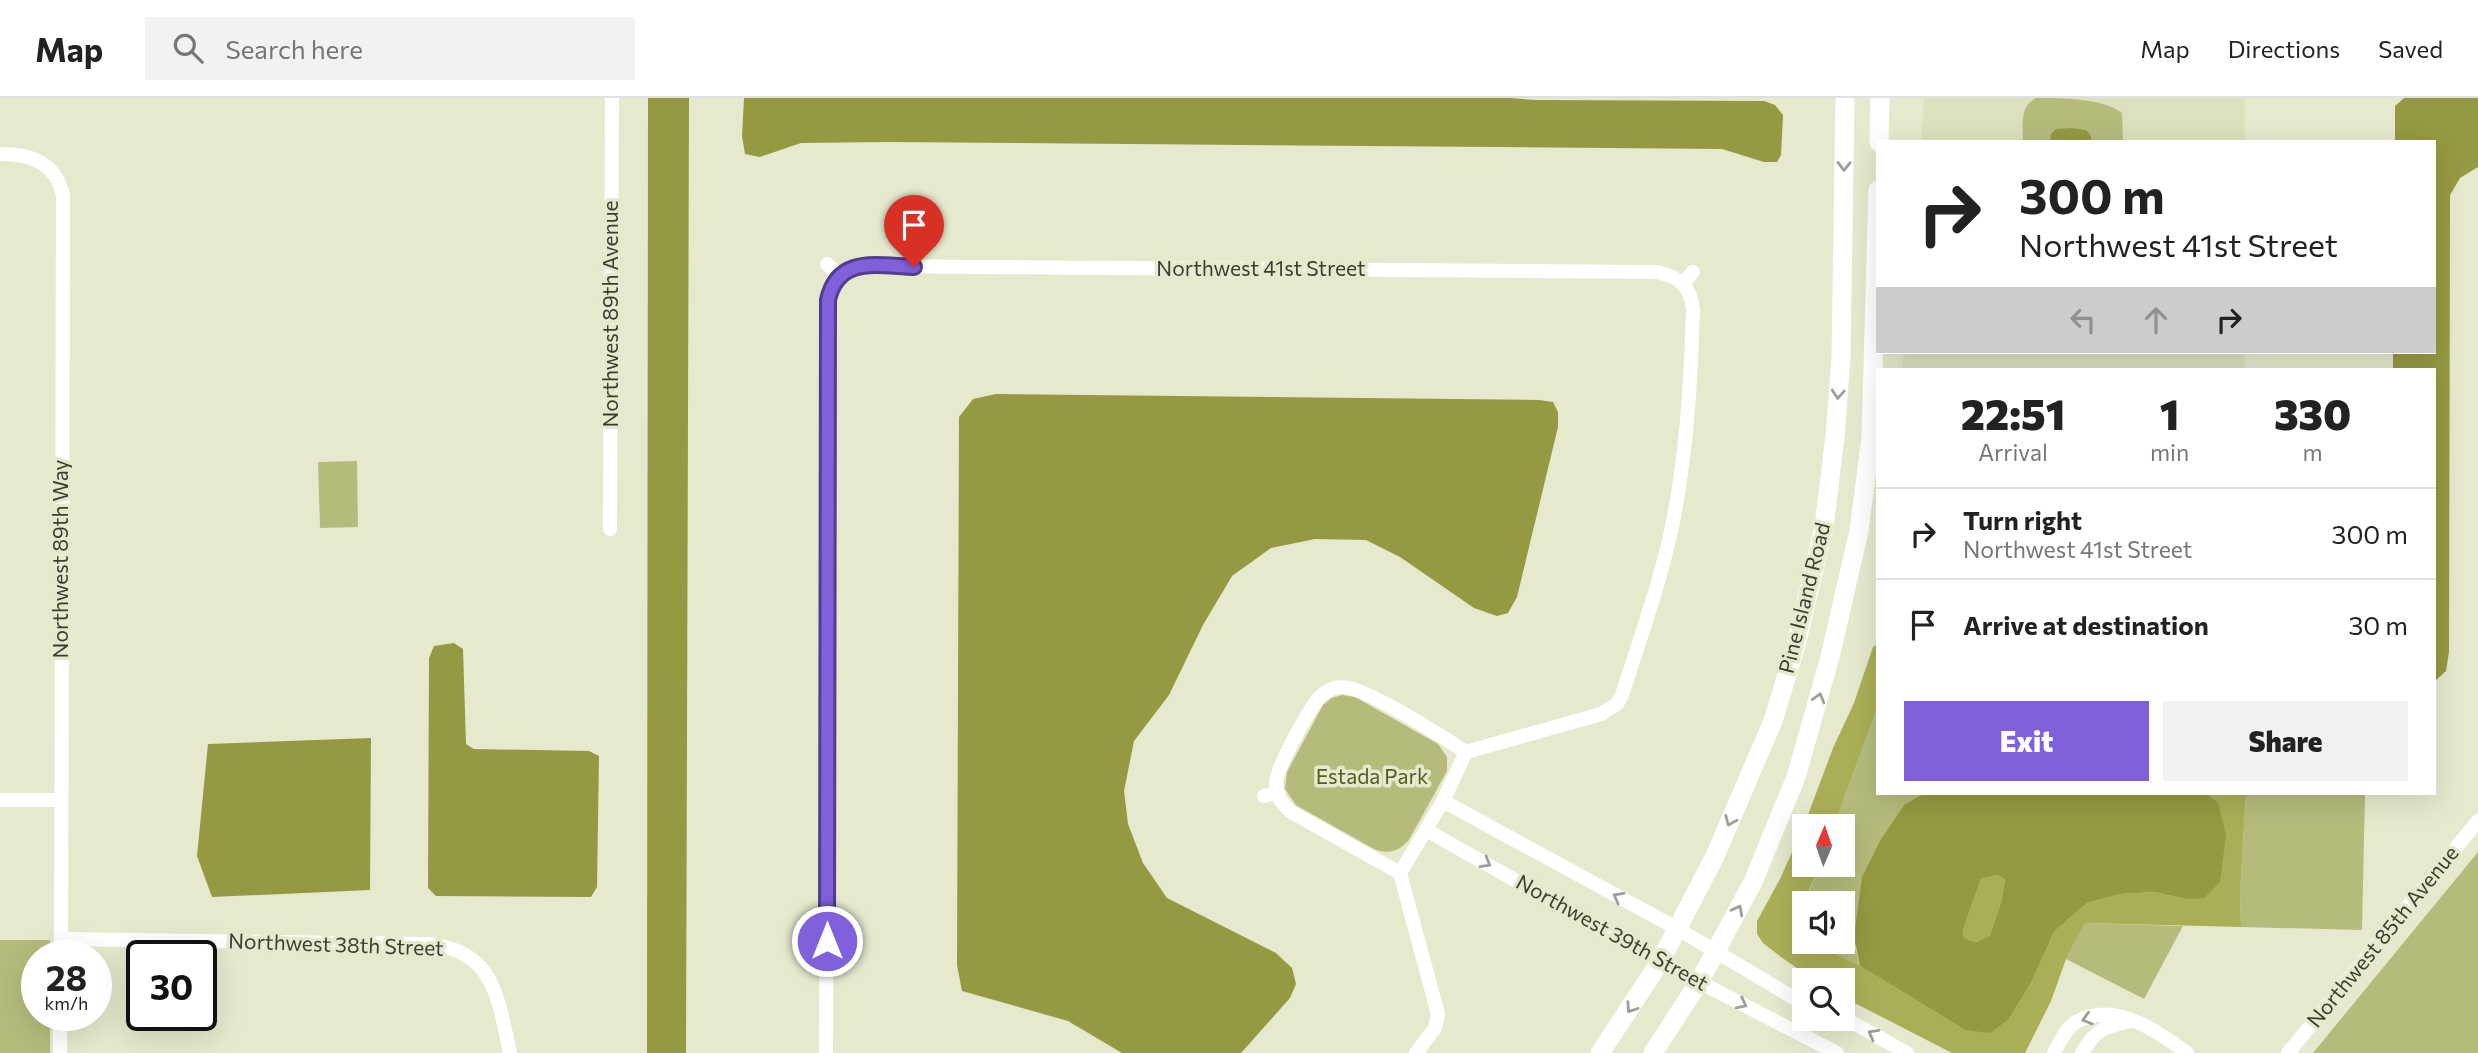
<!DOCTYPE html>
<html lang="en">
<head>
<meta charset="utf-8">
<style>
  :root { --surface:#fff; --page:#f2f2f2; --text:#222; --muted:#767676; --line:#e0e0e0; --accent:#8060db }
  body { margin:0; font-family:Commissioner,sans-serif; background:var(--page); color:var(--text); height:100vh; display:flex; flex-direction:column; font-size:26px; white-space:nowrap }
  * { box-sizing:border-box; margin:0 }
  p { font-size:23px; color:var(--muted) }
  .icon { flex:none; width:38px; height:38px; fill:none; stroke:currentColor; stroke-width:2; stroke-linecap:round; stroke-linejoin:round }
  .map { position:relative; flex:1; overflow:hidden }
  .drawer { position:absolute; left:1876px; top:270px; width:560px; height:427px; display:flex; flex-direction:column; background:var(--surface); border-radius:0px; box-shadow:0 7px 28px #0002 }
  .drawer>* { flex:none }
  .banner { position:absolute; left:1876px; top:42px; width:560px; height:214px; border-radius:0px; box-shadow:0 7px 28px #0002; background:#fff; color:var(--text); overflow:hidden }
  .needle { width:46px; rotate:2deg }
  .buttons { position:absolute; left:1792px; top:716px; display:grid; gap:14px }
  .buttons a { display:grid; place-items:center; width:63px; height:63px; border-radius:0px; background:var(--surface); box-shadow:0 7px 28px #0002; font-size:35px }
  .speed { position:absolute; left:21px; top:842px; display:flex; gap:14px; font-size:35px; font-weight:700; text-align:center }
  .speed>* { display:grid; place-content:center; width:91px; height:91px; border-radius:50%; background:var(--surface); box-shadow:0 7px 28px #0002; line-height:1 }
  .speed small { font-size:18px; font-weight:400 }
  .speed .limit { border:4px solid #111; border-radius:10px; background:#fff; color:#111 }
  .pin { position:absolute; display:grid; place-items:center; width:60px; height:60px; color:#fff; margin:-72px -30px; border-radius:50% 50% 50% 0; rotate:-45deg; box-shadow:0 0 7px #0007 }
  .pin .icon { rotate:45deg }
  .me { position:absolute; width:77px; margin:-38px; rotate:0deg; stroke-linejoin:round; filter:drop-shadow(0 0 5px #0008) }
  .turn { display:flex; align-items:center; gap:24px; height:147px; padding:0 28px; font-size:32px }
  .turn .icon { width:91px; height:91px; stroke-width:2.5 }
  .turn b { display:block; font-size:49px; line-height:60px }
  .lanes { display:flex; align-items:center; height:66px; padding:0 28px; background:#0003; justify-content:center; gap:35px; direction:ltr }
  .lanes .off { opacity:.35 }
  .eta { display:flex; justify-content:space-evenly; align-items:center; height:119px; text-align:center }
  .eta b { font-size:42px; font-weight:800; line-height:49px }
  .primary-button { display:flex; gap:14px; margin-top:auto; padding:14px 28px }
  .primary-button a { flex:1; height:80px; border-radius:0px; background:var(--accent); color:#fff; font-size:28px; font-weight:800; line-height:80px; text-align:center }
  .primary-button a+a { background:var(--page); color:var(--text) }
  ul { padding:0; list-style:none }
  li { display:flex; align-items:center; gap:21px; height:91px; padding:0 28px; border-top:2px solid var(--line) }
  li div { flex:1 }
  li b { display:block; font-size:26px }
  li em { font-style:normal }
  header { display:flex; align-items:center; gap:42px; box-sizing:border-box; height:98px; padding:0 35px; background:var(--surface); border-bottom:2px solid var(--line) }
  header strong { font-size:33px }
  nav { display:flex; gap:38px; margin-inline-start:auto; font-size:24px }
  .search { width:490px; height:63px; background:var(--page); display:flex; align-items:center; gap:18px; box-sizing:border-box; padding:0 24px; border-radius:0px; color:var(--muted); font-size:26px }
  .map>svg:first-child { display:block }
  .built { fill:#dce0bd }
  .green { fill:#b6bb7c }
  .forest { fill:#aaaf57 }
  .water { fill:#959941; fill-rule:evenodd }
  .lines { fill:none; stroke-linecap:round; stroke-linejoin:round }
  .minor { stroke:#fff; stroke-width:14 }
  .secondary { stroke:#fff; stroke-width:19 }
  .oneway { stroke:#9e9e99 }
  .route-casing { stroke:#533e8e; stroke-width:18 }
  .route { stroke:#8060db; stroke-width:12 }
  .labels { text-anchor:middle; stroke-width:7; stroke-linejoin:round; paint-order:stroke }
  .street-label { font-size:21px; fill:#3d3e33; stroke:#e6e9ce }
  .park-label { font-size:21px; fill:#585b1a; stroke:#e6e9ce }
</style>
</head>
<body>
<header>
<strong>Map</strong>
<div class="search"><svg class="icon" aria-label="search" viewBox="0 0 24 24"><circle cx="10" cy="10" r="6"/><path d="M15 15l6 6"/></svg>Search here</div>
<nav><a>Map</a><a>Directions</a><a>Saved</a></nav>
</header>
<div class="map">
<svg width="2478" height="955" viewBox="0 0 2478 955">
  <rect width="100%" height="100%" fill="#e6e9ce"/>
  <g class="built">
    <polygon points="1924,0 2245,0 2245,44 1921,44"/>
    <polygon points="1904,254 2245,254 2245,271 1902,271"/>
  </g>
  <g class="green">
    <path d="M2036,0C2063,0 2102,0 2122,15L2123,44H2023C2023,27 2019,9 2036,0Z"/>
    <polygon points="357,363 358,429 320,430 318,364"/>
    <path d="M1342,597L1355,599L1438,646L1447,659V673L1410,740C1401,753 1389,757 1374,751L1296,707L1285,691L1287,674L1323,607L1332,600Z"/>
    <polygon points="1878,608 1878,695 1925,695 1905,706 1855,849 1860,868 1814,844 1843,844 1843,805 1805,805 1819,767 1843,766 1843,728 1834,728"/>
    <polygon points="2246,695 2365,695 2362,832 2241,829 2240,796"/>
    <polygon points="2478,754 2478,955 2313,955"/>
    <polygon points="2085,825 2183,828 2144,901 2066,861"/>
    <polygon points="0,842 50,842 50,857 37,858 37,917 50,917 50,955 0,955"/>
  </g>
  <g class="forest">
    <polygon points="1878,546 1878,608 1834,728 1804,728 1804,766 1819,767 1804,805 1801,822 1804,844 1814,844 1860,868 1965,932 2009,921 2031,885 2054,834 2087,805 2121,796 2154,794 2186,801 2218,704 2205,695 2246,695 2240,796 2241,829 2085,825 2066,861 2051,903 2025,955 1952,955 1843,899 1843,882 1814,882 1781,859 1763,845 1757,836 1757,823 1780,781 1805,725 1833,650 1854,605 1873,549"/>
    <polygon points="1996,777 2005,781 2001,804 1990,839 1976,844 1964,840 1963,832 1981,781"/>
  </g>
  <g class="water">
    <polygon points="648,0 689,0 686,955 647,955"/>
    <polygon points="744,0 1509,0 1535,2 1764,3 1775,7 1783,17 1781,57 1777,64 1764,64 1722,51 888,44 801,45 760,59 745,56 742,38"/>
    <polygon points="2404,0 2478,0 2478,69 2460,80 2450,97 2449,554 2446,573 2434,584 2434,271 2393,271 2393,254 2434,254 2434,44 2395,44 2395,8"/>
    <polygon points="2072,30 2086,32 2091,38 2091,44 2050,44 2051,36 2056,31"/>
    <polygon points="996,296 1539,302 1553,304 1558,314 1558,329 1517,499 1508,515 1497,518 1474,510 1400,459 1366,442 1315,441 1271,450 1232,478 1203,527 1169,597 1134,643 1124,693 1128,726 1143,765 1167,800 1276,855 1292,870 1296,886 1290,900 1241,955 1122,955 1068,923 962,893 957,867 959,319 973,301"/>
    <polygon points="454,545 463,551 466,646 474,651 589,653 599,658 597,789 591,799 436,798 428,790 429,560 434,548"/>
    <polygon points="371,640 370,792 212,799 197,758 208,646"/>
    <path d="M1925,695H2205L2218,704L2226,737L2220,784L2204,800L2186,801L2154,794L2121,796L2087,805L2054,834L2031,885L2009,921L1990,935L1965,932L1860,868L1854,839L1862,779L1881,741L1905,706ZM1996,777L2005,781L2001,804L1990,838L1976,844L1964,840L1963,832L1981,781Z"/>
  </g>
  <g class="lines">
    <g class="minor">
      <path d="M0,56C31,56 55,64 63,97L61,858"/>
      <polyline points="827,166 839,177"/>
      <polyline points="1684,184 1693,174"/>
      <polyline points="610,431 612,0"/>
      <polyline points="1264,698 1278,695"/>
      <polyline points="0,702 59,702"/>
      <polyline points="1443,703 1678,831 1804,906"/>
      <polyline points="1426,732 1660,864 1837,955"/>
      <path d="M1400,775L1291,714C1283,707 1276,698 1276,686C1275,672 1311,606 1323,596C1328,592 1335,589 1342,589C1364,588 1444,640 1466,654"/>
      <path d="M61,841L427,846C494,851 498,900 510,955"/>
      <polyline points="1838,920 1855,926 1907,955"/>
      <polyline points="60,955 60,917"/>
      <path d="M826,955L829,202C833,183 840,174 859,168L1657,174C1680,179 1691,189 1693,212C1691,274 1688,334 1678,395C1668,464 1643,531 1622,597L1617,606L1601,616L1466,654L1443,703L1400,775L1438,916L1435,930L1416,955"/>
      <path d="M2054,955C2059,945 2066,930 2076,924C2115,902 2157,933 2187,955"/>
      <path d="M2082,955C2094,934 2103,928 2127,924"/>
      <polyline points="2288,955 2478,723"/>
    </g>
    <g class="secondary">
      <polyline points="1879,44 1880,0"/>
      <polyline points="1600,955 1660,864 1715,758 1773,623 1796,547 1824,429 1835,338 1841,259 1845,0"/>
      <polyline points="1653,955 1699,884 1753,784 1796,679 1830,559 1859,433 1871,339 1878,92"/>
    </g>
  </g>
  <defs><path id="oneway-chevron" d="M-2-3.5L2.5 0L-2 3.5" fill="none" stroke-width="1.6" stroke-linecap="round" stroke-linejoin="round" transform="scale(1.75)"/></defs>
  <g class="oneway">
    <use href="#oneway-chevron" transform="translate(1844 68) rotate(91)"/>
    <use href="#oneway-chevron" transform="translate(1838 296) rotate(94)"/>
    <use href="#oneway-chevron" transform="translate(1819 600) rotate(-74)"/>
    <use href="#oneway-chevron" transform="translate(1730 723) rotate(113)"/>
    <use href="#oneway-chevron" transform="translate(1486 765) rotate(30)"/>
    <use href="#oneway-chevron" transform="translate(1618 799) rotate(-151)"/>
    <use href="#oneway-chevron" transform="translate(1738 812) rotate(-62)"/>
    <use href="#oneway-chevron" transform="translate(1742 906) rotate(27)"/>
    <use href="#oneway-chevron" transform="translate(1631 910) rotate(124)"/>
    <use href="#oneway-chevron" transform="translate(2087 921) rotate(163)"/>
    <use href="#oneway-chevron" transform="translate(1873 936) rotate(-151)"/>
  </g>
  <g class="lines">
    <g class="route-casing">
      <path id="route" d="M827,843L828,202C838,157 878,168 914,169"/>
    </g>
    <use href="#route" class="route"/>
  </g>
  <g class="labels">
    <g class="street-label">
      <text x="1261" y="178">Northwest 41st Street</text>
      <text transform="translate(611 216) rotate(-90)" y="7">Northwest 89th Avenue</text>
      <text transform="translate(61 461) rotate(-90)" y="7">Northwest 89th Way</text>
      <text transform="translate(1805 500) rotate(-76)" y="7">Pine Island Road</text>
      <text transform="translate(1612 835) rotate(29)" y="7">Northwest 39th Street</text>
      <text transform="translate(2383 839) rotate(-51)" y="7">Northwest 85th Avenue</text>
      <text transform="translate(336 847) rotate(2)" y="7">Northwest 38th Street</text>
    </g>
    <g class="park-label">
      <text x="1372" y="686">Estada Park</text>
    </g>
  </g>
</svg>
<div class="buttons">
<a><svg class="needle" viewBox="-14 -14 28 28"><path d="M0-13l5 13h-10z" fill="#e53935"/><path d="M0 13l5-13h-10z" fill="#767676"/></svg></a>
<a><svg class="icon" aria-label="sound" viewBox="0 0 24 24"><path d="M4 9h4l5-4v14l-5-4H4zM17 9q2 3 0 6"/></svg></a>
<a><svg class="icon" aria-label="search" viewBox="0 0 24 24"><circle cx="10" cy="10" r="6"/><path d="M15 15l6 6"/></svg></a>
</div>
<div class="speed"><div>28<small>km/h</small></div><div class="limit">30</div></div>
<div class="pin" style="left:914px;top:169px;background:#d93025"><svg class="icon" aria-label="arrive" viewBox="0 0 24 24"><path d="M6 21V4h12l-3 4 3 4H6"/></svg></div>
<svg class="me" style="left:827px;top:843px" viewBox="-20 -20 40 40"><circle r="17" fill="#8060db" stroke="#fff" stroke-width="3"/><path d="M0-11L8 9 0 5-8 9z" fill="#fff"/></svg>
<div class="banner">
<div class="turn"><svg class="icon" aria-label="right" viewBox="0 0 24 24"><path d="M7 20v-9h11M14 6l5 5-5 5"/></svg><div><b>300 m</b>Northwest 41st Street</div></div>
<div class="lanes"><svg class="icon off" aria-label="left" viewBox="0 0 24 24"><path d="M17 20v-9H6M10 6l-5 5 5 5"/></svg><svg class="icon off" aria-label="ahead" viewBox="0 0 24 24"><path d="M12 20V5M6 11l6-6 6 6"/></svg><svg class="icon" aria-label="right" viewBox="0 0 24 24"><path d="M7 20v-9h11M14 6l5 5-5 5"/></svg></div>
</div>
<section class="drawer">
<div class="eta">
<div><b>22:51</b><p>Arrival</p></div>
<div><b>1</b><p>min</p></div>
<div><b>330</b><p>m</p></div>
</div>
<ul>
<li><svg class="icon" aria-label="right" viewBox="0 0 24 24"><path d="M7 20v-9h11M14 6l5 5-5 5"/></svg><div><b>Turn right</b><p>Northwest 41st Street</p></div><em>300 m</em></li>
<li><svg class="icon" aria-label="arrive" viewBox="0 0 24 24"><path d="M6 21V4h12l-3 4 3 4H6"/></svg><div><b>Arrive at destination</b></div><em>30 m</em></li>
</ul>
<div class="primary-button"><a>Exit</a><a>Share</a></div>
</section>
</div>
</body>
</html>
